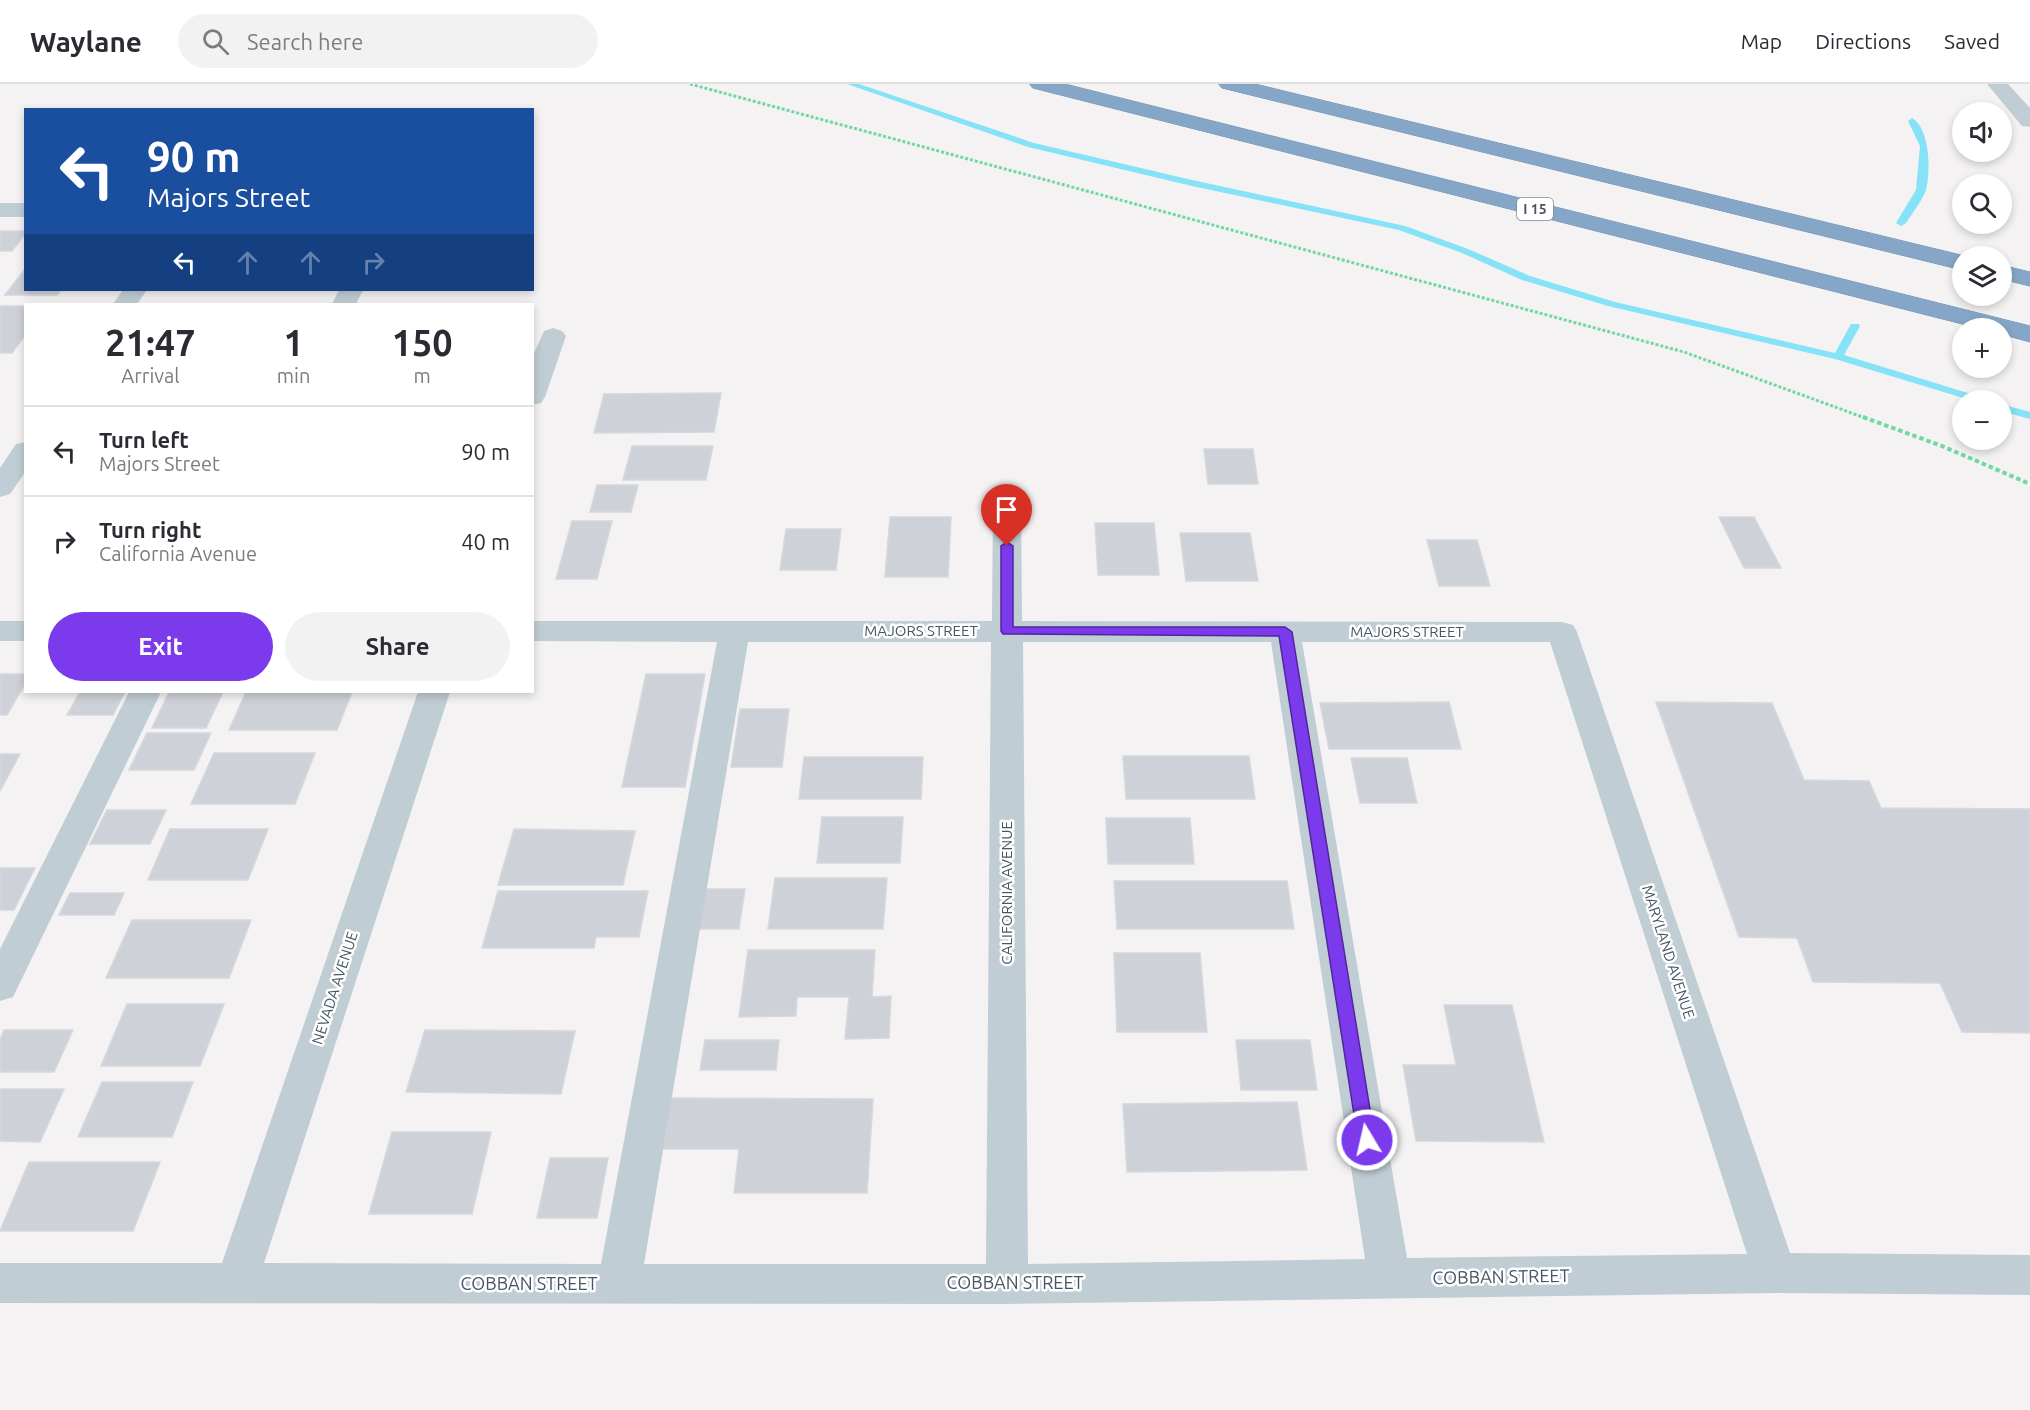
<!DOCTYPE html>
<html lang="en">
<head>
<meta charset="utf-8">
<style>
  :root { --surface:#fff; --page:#f2f2f3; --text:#2b2b33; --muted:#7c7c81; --line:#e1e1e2; --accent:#7c3aed }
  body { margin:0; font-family:Ubuntu,sans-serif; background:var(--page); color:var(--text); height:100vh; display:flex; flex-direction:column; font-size:22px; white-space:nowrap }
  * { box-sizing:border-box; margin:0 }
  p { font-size:20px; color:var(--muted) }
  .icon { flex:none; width:33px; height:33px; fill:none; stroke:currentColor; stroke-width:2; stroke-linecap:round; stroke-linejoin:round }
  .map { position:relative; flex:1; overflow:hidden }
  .sheet { position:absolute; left:24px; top:219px; width:510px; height:390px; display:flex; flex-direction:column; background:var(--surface); border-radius:0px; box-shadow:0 3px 9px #0003 }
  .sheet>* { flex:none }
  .top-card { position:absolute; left:24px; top:24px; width:510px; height:183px; border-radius:0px; box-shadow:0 3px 9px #0003; background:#1a4fa0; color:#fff; overflow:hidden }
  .fabs { position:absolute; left:1952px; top:18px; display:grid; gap:12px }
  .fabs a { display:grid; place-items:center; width:60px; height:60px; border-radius:50%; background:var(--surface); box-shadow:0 3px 9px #0003; font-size:30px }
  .pin { position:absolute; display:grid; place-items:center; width:51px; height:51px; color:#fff; margin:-62px -26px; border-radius:50% 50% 50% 0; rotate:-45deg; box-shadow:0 0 6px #0007 }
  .pin .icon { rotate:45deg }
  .me { position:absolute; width:66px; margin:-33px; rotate:351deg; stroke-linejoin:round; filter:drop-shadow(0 0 4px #0008) }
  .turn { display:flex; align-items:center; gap:21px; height:126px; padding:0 24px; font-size:27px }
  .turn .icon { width:78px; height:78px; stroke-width:2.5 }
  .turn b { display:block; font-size:42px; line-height:51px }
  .lanes { display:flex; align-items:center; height:57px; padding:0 24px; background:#0003; justify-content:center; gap:30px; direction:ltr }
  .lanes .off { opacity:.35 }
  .eta { display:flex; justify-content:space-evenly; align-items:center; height:102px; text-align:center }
  .eta b { font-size:36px; font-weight:700; line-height:42px }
  .action { display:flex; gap:12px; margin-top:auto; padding:12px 24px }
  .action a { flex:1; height:69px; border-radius:36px; background:var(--accent); color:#fff; font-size:24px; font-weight:700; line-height:69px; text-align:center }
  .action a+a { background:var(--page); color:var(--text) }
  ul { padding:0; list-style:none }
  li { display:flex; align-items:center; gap:18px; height:90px; padding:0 24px; border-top:2px solid var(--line) }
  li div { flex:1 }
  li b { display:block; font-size:22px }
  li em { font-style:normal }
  header { display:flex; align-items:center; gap:36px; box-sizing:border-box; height:84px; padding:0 30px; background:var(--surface); border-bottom:2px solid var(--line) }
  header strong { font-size:28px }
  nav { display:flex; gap:33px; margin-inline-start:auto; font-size:21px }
  .search { width:420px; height:54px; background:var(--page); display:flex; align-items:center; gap:15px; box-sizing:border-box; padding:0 21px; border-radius:33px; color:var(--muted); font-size:22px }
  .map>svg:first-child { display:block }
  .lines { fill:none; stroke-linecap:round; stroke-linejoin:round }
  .stream { fill:#85e2f7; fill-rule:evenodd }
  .building { fill:#ced1d8; stroke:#d5d8de; stroke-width:1.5 }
  .highway-casing { stroke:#6f91b2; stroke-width:1 }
  .path-far1 { stroke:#70d8a2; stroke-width:3; stroke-dasharray:3 2; stroke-linecap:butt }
  .path { stroke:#70d8a2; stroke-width:4; stroke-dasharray:4.5 3; stroke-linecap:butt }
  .minor { fill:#c1cdd5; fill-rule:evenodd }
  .highway { fill:#85a6c6; fill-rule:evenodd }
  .route { fill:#7c3aed; stroke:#51269a; stroke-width:1.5 }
  .labels { text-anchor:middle; stroke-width:5; stroke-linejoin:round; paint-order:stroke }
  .shield { fill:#fff; stroke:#7e8991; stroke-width:1.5 }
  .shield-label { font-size:14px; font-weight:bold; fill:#475662 }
  .street-label { font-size:15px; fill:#475662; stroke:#fff }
  .near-street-label { font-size:18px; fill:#475662; stroke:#fff }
</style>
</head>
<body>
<header>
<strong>Waylane</strong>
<div class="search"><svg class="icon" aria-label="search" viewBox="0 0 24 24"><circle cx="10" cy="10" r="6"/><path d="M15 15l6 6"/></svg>Search here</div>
<nav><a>Map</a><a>Directions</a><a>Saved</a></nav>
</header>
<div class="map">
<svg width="2030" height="1326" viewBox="0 0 2030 1326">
  <rect width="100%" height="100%" fill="#f4f2f2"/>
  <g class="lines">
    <g class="stream">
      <polygon points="847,0 859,0 1034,59 1192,96 1405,142 1468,165 1530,192 1615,218 1835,269 1851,240 1859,240 1860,242 1844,271 1984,314 1985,316 1970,316 1835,275 1608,222 1522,196 1462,169 1399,146 1192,102 1028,63"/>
      <path d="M1912,34C1930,44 1931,88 1926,106C1922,117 1912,129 1906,139L1901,142L1896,139L1916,106L1920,62L1908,37Z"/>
      <polygon points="2001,320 2030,328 2030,335 2001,327"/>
    </g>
  </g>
  <g class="building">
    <polygon points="0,147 26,147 26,149 12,167 0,167"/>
    <polygon points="26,184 26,206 61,206 57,211 5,211"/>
    <polygon points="0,222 26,222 26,250 12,269 0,269"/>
    <polygon points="721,309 714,348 594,349 604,310"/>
    <polygon points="632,362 713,362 706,396 623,396"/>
    <polygon points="1204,365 1253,365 1258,400 1208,400"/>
    <polygon points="597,401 638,401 631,428 590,428"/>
    <polygon points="890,433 951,433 948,493 885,493"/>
    <polygon points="1719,433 1754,433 1781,484 1744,484"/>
    <polygon points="572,437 612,437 597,495 556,495"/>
    <polygon points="1095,439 1154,439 1159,491 1098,491"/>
    <polygon points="786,445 841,445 836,486 780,486"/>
    <polygon points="1180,449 1250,449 1258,497 1186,497"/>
    <polygon points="1427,456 1477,456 1490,502 1439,502"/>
    <polygon points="0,590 26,590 26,598 7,631 0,631"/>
    <polygon points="646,590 705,590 685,703 622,703"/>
    <polygon points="80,608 125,608 113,631 67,631"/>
    <polygon points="169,608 223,608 206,644 152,644"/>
    <polygon points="246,608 352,608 337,646 229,646"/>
    <polygon points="1449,618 1461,665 1329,665 1320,619"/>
    <polygon points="1656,618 1772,619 1804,696 1869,697 1881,724 2030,725 2030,949 1962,948 1940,899 1813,898 1797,854 1739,853"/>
    <polygon points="740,625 789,625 782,683 731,683"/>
    <polygon points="147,649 211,649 194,686 129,686"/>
    <polygon points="214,669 315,669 295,720 191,720"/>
    <polygon points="0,670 20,670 0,707"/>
    <polygon points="1123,672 1249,672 1255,715 1126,715"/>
    <polygon points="804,673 923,673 921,715 799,715"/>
    <polygon points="1351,674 1407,674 1417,719 1360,719"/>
    <polygon points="107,726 166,726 150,760 90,760"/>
    <polygon points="822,733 903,733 900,779 817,779"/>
    <polygon points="1106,734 1190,734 1194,780 1108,780"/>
    <polygon points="170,745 268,745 248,796 148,796"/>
    <polygon points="514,745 635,747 623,801 498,801"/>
    <polygon points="0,784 35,784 14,826 0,826"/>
    <polygon points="775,794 887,794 883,845 768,845"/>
    <polygon points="1114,797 1287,797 1294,845 1117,845"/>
    <polygon points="700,805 745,805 739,845 693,845"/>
    <polygon points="498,807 648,807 639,853 596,853 594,864 482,864"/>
    <polygon points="70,809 124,809 114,831 59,831"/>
    <polygon points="132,836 251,836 229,894 106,894"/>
    <polygon points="748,866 875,866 872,913 891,912 889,954 845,955 849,913 797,913 796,932 739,933"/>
    <polygon points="1114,869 1200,869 1207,948 1117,948"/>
    <polygon points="127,920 224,920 200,982 101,982"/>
    <polygon points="1444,921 1512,921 1544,1058 1416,1057 1403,981 1456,981"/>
    <polygon points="4,946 73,946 54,988 0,988 0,956"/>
    <polygon points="425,946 575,947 561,1010 406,1008"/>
    <polygon points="705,956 779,956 776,986 700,986"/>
    <polygon points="1236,956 1310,956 1317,1006 1241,1006"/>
    <polygon points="102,998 193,998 172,1053 78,1053"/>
    <polygon points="0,1005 64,1005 40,1058 0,1057"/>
    <polygon points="671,1014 873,1015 867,1109 734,1109 739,1065 663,1065"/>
    <polygon points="1297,1018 1307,1086 1127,1088 1123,1020"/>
    <polygon points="392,1048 491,1048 472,1130 369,1130"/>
    <polygon points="550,1074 608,1074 597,1134 537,1134"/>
    <polygon points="29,1078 160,1078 133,1147 0,1147"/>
  </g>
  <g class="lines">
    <g class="highway-casing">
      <g id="highway">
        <polygon points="1030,0 1065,0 2030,242 2030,258 2001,250 2001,244 1978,244 1033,4"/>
        <polygon points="1219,0 1255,0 1965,172 1962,172 1962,186 1222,4"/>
        <polygon points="2001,181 2030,188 2030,202 2001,195"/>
      </g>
    </g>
    <polyline class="path-far1" points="690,0 1684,268 1868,335"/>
    <polyline class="path" points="1863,333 1942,362 2030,400"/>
    <g class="minor">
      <polygon points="1987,0 2008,0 2030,24 2030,43 2022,42"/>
      <rect x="0" y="119" width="26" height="14"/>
      <polygon points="123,206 147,206 137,220 113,220"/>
      <polygon points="339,206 363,206 356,220 332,220"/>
      <polygon points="553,244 562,247 566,252 545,313 541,319 532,321 532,274 544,247"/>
      <polygon points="26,358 26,387 10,410 0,413 0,384 16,360"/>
      <path d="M1007,410L1017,413L1021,419L1022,537L1562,538L1573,541L1577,548L1790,1169L2030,1171V1211L1775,1209L1007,1220L0,1219V1179H222L418,608H450L264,1179L601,1180L717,558L532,557V537H992L993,419L997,413ZM748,558H991L986,1180H644ZM1023,558H1271L1365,1175L1028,1180ZM1302,558H1550L1747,1170L1407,1174Z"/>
      <rect x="0" y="537" width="26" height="20"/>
      <polygon points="129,608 161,608 13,913 0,917 0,865"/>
    </g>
    <use href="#highway" class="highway"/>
  </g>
  <polygon class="route" points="1007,458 1013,462 1013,543 1285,543 1292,548 1375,1056 1373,1061 1367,1063 1361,1061 1358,1056 1279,552 1003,550 1001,547 1001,462"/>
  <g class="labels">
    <rect class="shield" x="1517" y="114" width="36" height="22" rx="4.5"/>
    <g class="shield-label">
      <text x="1535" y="130">I 15</text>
    </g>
    <g class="street-label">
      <text x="921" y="552">MAJORS STREET</text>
      <text x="1407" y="553">MAJORS STREET</text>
      <text transform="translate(1007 809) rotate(-90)" y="5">CALIFORNIA AVENUE</text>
      <text transform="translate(1668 868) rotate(72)" y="5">MARYLAND AVENUE</text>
      <text transform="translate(335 904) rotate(-72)" y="5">NEVADA AVENUE</text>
    </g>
    <g class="near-street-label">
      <text transform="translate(1501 1193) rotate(-1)" y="6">COBBAN STREET</text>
      <text x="1015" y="1205">COBBAN STREET</text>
      <text x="529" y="1206">COBBAN STREET</text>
    </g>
  </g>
</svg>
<div class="fabs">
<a><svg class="icon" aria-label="sound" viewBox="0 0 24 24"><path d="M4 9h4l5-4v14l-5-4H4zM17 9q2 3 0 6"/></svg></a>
<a><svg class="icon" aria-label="search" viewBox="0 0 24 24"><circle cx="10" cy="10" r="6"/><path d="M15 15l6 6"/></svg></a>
<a><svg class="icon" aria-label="layers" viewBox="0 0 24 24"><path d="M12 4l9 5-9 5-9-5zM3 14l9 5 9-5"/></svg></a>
<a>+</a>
<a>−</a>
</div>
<div class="pin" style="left:1007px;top:462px;background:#d93025"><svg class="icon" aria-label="arrive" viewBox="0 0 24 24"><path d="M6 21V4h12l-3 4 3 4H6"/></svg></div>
<svg class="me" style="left:1367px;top:1056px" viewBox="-20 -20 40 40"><circle r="17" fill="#7c3aed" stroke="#fff" stroke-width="3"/><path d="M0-11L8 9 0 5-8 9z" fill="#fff"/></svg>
<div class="top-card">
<div class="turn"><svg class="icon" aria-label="left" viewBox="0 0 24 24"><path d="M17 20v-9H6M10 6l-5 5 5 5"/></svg><div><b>90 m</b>Majors Street</div></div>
<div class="lanes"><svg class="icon" aria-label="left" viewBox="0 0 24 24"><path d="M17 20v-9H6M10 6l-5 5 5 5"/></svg><svg class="icon off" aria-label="ahead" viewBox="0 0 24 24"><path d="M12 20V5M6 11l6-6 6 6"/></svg><svg class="icon off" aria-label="ahead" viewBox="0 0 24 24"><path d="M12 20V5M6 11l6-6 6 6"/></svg><svg class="icon off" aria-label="right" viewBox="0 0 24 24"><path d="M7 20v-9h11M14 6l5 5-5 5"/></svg></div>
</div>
<section class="sheet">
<div class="eta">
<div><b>21:47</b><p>Arrival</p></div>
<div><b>1</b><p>min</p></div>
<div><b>150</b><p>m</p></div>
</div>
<ul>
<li><svg class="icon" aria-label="left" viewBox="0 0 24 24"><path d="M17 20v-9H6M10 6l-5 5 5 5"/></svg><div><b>Turn left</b><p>Majors Street</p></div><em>90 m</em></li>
<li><svg class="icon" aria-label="right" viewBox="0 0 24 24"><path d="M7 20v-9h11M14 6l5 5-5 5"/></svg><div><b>Turn right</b><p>California Avenue</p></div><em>40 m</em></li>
</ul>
<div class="action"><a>Exit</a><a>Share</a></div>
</section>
</div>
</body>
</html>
